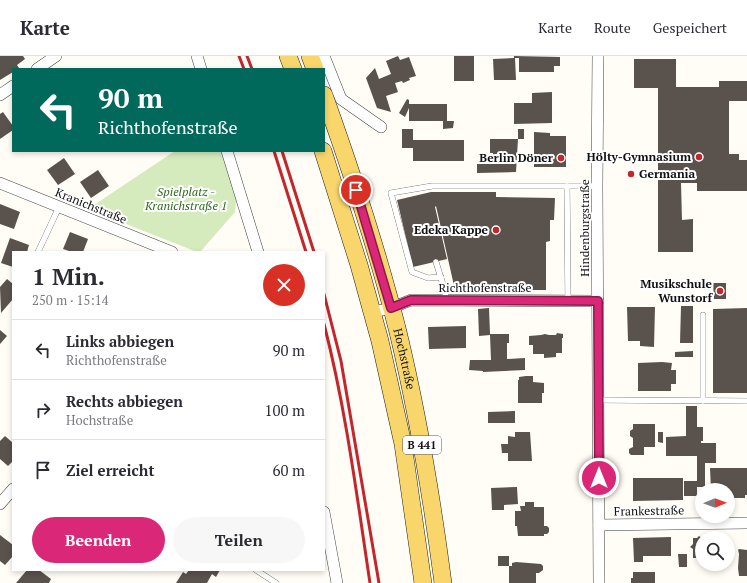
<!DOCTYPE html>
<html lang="de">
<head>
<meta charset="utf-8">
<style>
  :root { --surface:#fff; --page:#f7f7f7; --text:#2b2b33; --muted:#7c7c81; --line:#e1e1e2; --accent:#db2777 }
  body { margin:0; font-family:"PT Serif",serif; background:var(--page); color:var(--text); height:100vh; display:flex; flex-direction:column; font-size:15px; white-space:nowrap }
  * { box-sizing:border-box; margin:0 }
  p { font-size:13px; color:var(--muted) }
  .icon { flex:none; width:22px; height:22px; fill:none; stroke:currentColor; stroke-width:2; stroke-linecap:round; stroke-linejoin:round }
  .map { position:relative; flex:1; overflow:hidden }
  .sheet { position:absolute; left:12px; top:195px; width:313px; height:320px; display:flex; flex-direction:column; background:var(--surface); border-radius:0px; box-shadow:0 2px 6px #0003 }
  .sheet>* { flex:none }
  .hud { position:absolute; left:12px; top:12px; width:313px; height:84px; border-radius:0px; box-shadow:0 2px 6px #0003; background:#00695c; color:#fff; overflow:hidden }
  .needle { width:26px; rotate:89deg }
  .tools { position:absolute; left:695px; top:427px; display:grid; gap:8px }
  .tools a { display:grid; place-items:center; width:40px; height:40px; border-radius:50%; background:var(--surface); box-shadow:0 2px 6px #0003; font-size:20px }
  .pin { position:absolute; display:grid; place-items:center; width:34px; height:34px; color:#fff; margin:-17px; border:2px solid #fff; border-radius:50%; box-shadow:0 1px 4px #0007 }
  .me { position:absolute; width:44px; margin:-22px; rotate:0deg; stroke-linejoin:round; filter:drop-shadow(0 0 3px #0008) }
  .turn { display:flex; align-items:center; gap:14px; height:84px; padding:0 20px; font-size:18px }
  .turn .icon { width:52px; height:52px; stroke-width:2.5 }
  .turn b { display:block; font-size:28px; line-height:34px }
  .round { display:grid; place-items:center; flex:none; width:42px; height:42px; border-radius:21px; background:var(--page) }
  .overview { display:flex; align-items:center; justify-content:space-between; height:68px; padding:0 20px }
  h1 { font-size:24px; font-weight:800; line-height:30px }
  .button { display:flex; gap:8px; margin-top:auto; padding:8px 20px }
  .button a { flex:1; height:46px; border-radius:24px; background:var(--accent); color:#fff; font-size:16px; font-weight:800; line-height:46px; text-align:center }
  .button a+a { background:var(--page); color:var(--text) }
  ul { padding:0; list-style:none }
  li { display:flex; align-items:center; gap:12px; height:60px; padding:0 20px; border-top:1px solid var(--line) }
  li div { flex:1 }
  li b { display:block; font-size:15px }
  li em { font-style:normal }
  header { display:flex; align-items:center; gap:24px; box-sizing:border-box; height:56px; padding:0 20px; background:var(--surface); border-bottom:1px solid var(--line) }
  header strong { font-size:19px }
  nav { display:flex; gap:22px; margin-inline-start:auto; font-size:14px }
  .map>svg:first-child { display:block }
  .green { fill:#d5ebbd }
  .building { fill:#5a524d }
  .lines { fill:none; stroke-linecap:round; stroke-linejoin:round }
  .service-casing { stroke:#444; stroke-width:6 }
  .minor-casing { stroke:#444; stroke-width:12 }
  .primary-casing { stroke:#222; stroke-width:18 }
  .service { stroke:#fff; stroke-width:5.5 }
  .minor { stroke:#fff; stroke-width:11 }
  .primary { stroke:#f9d66b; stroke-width:17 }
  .rail { stroke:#c4262e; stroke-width:3 }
  .route-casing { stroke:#8e194d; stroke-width:10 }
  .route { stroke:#db2777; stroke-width:7 }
  .poi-dot { fill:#c4262e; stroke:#fff; stroke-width:1.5 }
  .labels { text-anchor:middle; stroke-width:4; stroke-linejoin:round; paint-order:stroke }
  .shield { fill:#fff; stroke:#585858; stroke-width:1 }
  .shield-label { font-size:11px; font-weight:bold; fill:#111 }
  .poi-label { font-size:12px; font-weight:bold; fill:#111; stroke:#fff; text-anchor:end }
  .park-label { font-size:12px; font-style:italic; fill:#2f6b1f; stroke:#fff }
  .street-label { font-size:12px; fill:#111; stroke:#fff }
</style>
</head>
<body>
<header>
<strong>Karte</strong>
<nav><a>Karte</a><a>Route</a><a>Gespeichert</a></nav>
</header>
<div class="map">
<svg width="747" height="527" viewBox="0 0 747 527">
  <rect width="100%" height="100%" fill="#fffdf5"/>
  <polygon class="green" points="175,95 223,95 237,136 235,156 200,196 197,196 88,153"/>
  <g class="building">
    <polygon points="0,0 23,0 25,3 17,9 19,12 13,13 13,16 0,24"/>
    <polygon points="398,0 400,4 409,1 416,20 409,22 410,24 403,27 402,25 395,27 398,36 386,40 391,56 377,52 366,22 375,12 379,23 391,18 386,5"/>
    <rect x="454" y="0" width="20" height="25"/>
    <polygon points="514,0 560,1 560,10 554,10 554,16 519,16 519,2 515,2 516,24 494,24 493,3 514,2"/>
    <polygon points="634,3 676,3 676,31 719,31 719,25 747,25 747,45 729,45 729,98 739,98 739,104 747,104 747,135 697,135 697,127 681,127 682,164 693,163 693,196 658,196 658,32 634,32"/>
    <polygon points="552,36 552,67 514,68 514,47 532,47 532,37"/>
    <polygon points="407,43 409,44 409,48 447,48 447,65 454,65 453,72 443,73 443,65 409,65 409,52 405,61 399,57"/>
    <polygon points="3,56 13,70 13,74 0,83 0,58"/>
    <polygon points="402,73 413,73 413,84 464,84 464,105 413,105 413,92 402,92"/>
    <polygon points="518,73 524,73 524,83 518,83 516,116 477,117 477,108 493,108 493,97 490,97 490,83 518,83"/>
    <polygon points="534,76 550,77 550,80 566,80 566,111 534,111"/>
    <polygon points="64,102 75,118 58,129 47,114"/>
    <polygon points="98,114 109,130 91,142 80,126"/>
    <polygon points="431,136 496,136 496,141 555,142 554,164 550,164 550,185 546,186 546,234 455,234 436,150 435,151 447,203 413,211 397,144"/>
    <polygon points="0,148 20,156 14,173 0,168"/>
    <polygon points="70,176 88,183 83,196 72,196 63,193"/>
    <polygon points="10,182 29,189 27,196 13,196 13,211 1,207"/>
    <polygon points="7,223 13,228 13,243 1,257 0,231"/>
    <polygon points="713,227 726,227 726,243 714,243"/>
    <polygon points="681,250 693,250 693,287 680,287"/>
    <polygon points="627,251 655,251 654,291 640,290 640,285 628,285"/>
    <polygon points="489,252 490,278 509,278 509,287 507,287 507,303 525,302 525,314 483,316 483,315 469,314 470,304 491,304 490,279 479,280 478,253"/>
    <polygon points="747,252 747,337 713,337 713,253"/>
    <polygon points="466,270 466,292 429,293 428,271"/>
    <polygon points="0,274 7,280 0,288"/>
    <polygon points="557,277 563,278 563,282 562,282 562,297 556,297 556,301 544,302 544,298 533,298 533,289 529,289 529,280 541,279 545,278 549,279 556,279"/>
    <polygon points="693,295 693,301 675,301 675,296"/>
    <polygon points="662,306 672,307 671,314 676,314 676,328 671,328 671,335 638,335 638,307"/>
    <polygon points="526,320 533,320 533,326 544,327 544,337 542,337 542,347 518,347 518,324 519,324 519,321"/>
    <polygon points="686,350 697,350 697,371 703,371 703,385 701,385 701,387 716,387 716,407 705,407 705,431 697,431 697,440 684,440 684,425 697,425 697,400 666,400 666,381 686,380"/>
    <polygon points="515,355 515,367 488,367 488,356"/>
    <polygon points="633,368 655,368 655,391 644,391 644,399 631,399 629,397 629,393 633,391 633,382 630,380 630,375 633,373"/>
    <polygon points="515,376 530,376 532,405 508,405 508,397 502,397 501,388 508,388 508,380 515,381"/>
    <polygon points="658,376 663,376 663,387 658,386"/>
    <polygon points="5,380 13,387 13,405 8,410 0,403 0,385"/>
    <polygon points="710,412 747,412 747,439 745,439 745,442 728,442 728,434 711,434"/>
    <polygon points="633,422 683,422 683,444 633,445"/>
    <polygon points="517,431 518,448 504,449 504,454 492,454 491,432"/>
    <polygon points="525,446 534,446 534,451 544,451 544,470 547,470 549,472 549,476 547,478 544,478 544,480 518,480 517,470 515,470 515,455 521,455 520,450 525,450"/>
    <polygon points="0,479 13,489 13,500 5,509 0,505"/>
    <polygon points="699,480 702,482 702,502 693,502 693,493 690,491 693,488 693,482 697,482"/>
    <polygon points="671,481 671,500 643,500 643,506 634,506 633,482"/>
    <polygon points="739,493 747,494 747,520 739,520 738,512 739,498 738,494"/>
    <polygon points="678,498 687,498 687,511 679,511"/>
    <rect x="498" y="500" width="11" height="10"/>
    <polygon points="516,506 541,508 543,510 543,514 539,517 536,517 536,527 509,527 509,510 512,510 512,507"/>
    <polygon points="27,514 39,514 51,523 49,527 16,527"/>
    <polygon points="189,514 220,514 216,521 212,518 207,527 176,527 183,516 186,518"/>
    <polygon points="633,516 655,516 655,527 631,527 631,522 633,522"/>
  </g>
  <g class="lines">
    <g class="service-casing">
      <g id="service">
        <polyline points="567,130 568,245"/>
        <polyline points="38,196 59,151"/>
        <polyline points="436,206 445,235 446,245"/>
        <polyline points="441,221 428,222 412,216 391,137 432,130 597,130"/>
        <polyline points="599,344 747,345"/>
        <polyline points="703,345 703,259"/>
        <polyline points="256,514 276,527"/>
      </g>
    </g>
    <g class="minor-casing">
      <g id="minor">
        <polyline points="197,0 201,13"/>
        <polyline points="324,0 341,43 381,71"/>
        <polyline points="598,0 597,130 599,527"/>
        <polyline points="37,13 56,0"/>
        <polyline points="0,39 13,30"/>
        <polyline points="227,95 258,196"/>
        <polyline points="0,127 172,196"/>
        <polyline points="373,256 391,252 411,244 598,245"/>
        <polyline points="0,448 13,433"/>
        <polyline points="324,456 337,527"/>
        <polyline points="599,469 747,467"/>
      </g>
    </g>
    <g class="primary-casing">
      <g id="primary">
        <polyline points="288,0 293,13"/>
        <polyline points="310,0 315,13"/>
        <path id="s1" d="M324,39C352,117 378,196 398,276C418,359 432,443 443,527"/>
        <polyline points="323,95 359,209 380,285 403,388 423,527"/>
      </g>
    </g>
    <use href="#service" class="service"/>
    <use href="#minor" class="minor"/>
    <use href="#primary" class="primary"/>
    <g class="rail">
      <polyline points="239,0 244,13"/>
      <polyline points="247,0 252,13"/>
      <polyline points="274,95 306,196"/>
      <polyline points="282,95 314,196"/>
      <polyline points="324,238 341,305 379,527"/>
      <path d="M324,268C346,353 357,441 370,527"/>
    </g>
  </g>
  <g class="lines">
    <g class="route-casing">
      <polyline id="route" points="356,134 391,252 411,244 598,245 599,422"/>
    </g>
    <use href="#route" class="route"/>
  </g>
  <g class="poi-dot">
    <circle cx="699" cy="101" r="4"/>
    <circle cx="561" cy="102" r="4"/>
    <circle cx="631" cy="118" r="4"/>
    <circle cx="496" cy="174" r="4"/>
    <circle cx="720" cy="235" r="4"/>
  </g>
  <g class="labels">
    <rect class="shield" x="403" y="380" width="38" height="18" rx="3"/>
    <g class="shield-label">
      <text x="422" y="393">B 441</text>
    </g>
    <g class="poi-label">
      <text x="691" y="105">Hölty-Gymnasium</text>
      <text x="553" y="106">Berlin Döner</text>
      <text x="639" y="122" text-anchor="start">Germania</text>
      <text x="488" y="178">Edeka Kappe</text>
      <text x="712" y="232">Musikschule<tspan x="712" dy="14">Wunstorf</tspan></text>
    </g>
    <g class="park-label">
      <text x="186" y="140">Spielplatz -<tspan x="186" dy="14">Kranichstraße 1</tspan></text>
    </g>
    <g class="street-label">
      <text transform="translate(91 150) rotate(22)" y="4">Kranichstraße</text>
      <text transform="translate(585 172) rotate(-90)" y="4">Hindenburgstraße</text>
      <text x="485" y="236">Richthofenstraße</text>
      <text dy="4" stroke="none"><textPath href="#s1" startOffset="276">Hochstraße</textPath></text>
      <text transform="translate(649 455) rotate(-1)" y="4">Frankestraße</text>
    </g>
  </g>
</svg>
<div class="tools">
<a><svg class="needle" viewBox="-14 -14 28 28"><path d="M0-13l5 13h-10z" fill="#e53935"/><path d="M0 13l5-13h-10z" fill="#7c7c81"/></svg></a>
<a><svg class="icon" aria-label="search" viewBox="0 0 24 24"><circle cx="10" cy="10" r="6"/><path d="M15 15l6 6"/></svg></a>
</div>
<div class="pin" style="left:356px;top:134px;background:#d93025"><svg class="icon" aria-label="arrive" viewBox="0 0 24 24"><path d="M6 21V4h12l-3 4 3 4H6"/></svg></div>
<svg class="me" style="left:599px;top:422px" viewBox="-20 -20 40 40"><circle r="17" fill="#db2777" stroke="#fff" stroke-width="3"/><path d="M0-11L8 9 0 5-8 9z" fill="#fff"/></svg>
<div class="hud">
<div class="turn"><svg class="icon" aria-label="left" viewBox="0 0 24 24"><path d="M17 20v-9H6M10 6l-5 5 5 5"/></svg><div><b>90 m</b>Richthofenstraße</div></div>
</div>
<section class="sheet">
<div class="overview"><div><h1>1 Min.</h1><p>250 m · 15:14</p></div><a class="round" style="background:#d93025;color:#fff"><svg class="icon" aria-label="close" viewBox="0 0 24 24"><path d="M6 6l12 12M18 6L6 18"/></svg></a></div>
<ul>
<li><svg class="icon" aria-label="left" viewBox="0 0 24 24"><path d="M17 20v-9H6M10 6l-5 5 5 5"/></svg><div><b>Links abbiegen</b><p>Richthofenstraße</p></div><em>90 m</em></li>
<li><svg class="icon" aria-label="right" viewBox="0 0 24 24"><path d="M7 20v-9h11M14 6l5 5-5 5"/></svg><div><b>Rechts abbiegen</b><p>Hochstraße</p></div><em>100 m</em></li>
<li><svg class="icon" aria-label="arrive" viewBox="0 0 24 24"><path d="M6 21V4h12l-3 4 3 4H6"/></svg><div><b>Ziel erreicht</b></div><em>60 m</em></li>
</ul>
<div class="button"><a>Beenden</a><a>Teilen</a></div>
</section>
</div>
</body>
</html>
